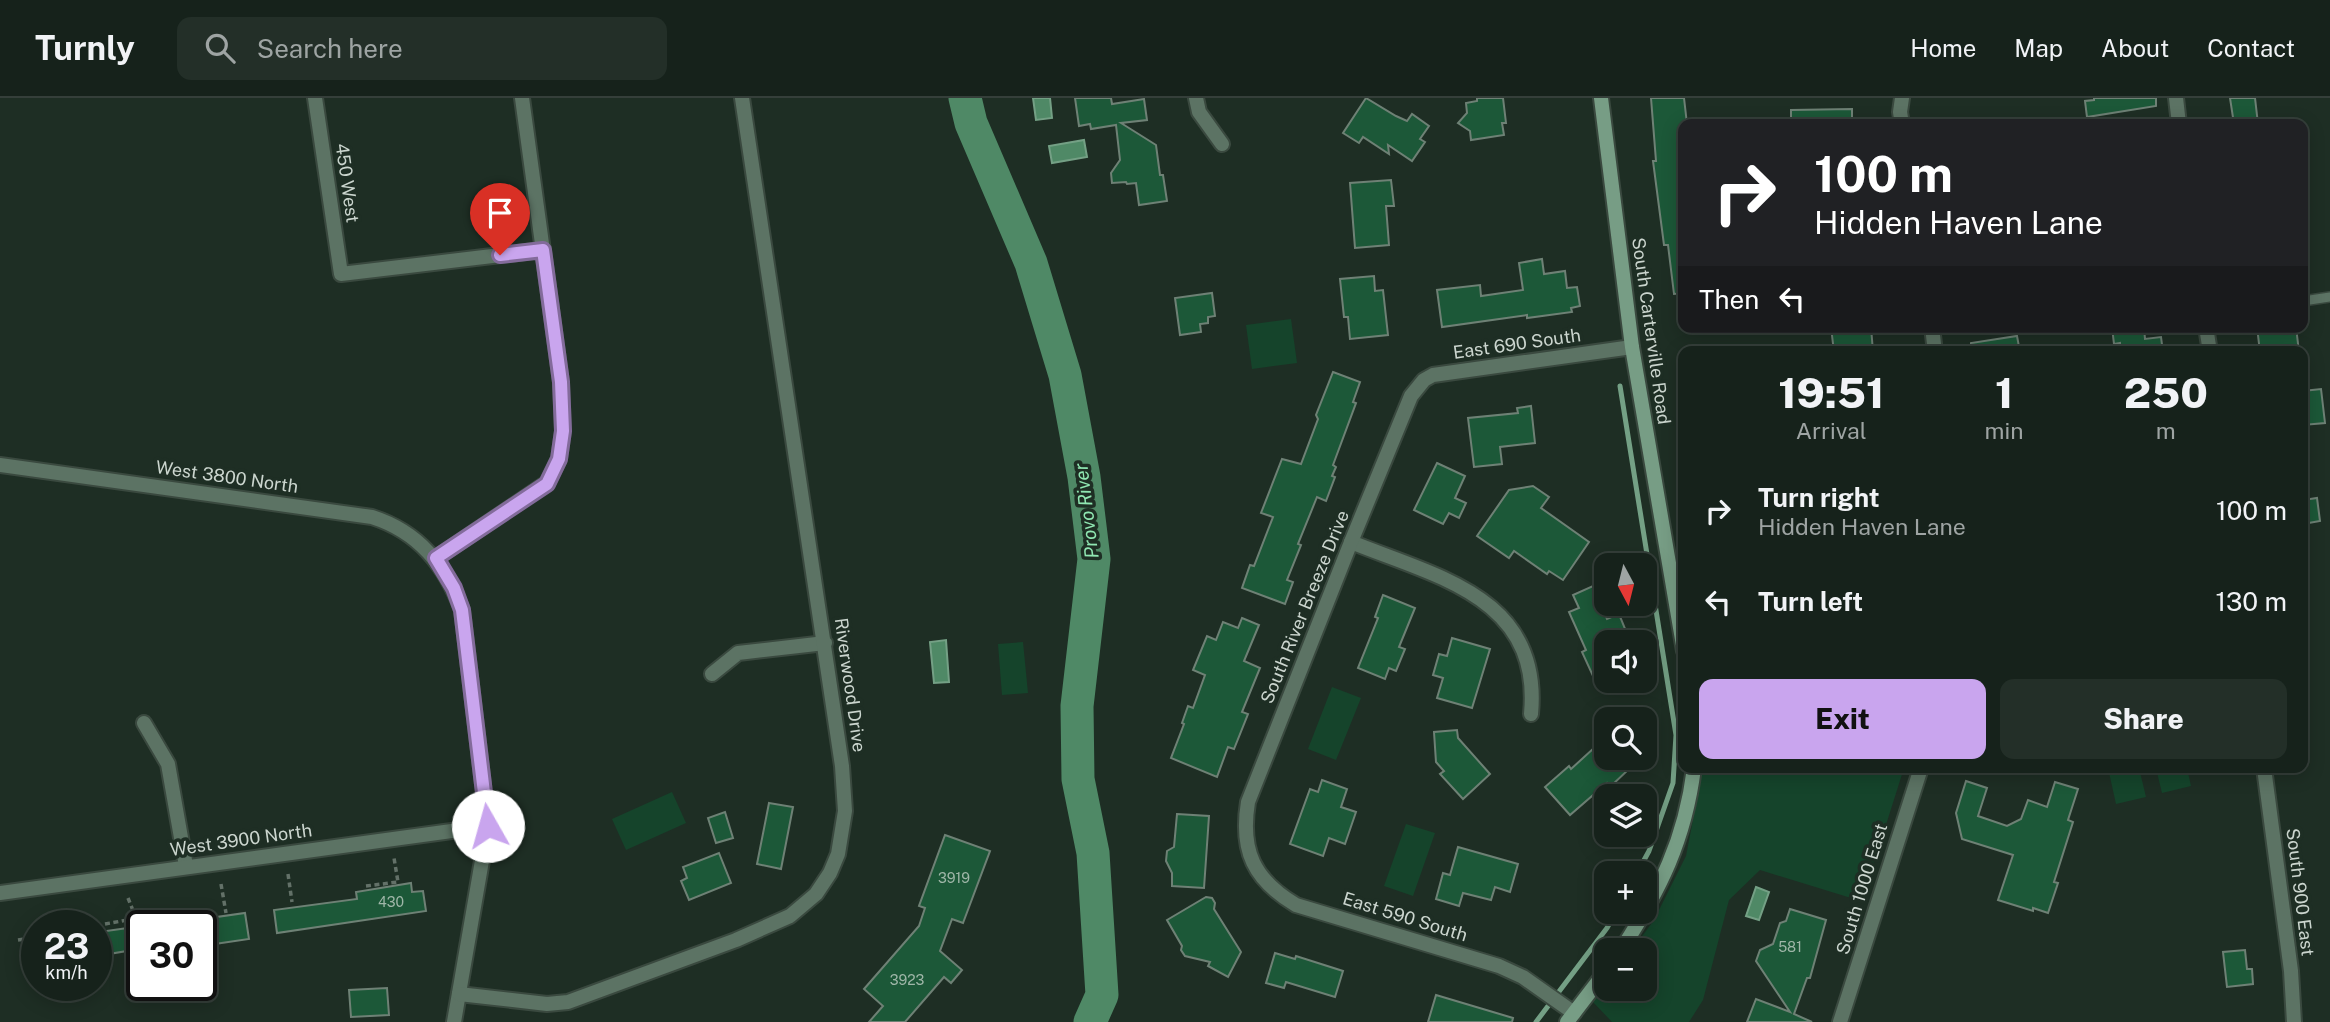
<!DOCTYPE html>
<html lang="en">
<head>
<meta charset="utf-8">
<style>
  :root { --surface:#16221b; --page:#232f28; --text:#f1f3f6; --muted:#9ea4a3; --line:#353f3a; --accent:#c9a5ee }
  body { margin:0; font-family:"Public Sans",sans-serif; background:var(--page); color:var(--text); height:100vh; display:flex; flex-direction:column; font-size:26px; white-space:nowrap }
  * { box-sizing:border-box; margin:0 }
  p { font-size:23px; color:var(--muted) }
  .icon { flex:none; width:38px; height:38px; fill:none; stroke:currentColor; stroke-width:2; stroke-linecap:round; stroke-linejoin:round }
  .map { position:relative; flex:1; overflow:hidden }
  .sheet { position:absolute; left:1678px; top:248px; width:630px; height:427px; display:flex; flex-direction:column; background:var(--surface); border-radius:14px; box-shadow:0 4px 18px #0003,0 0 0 2px var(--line) }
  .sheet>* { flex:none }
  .hud { position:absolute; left:1678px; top:21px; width:630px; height:214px; border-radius:14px; box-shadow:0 4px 18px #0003,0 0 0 2px var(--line); background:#202124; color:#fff; overflow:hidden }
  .needle { width:46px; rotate:173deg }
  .fabs { position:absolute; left:1594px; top:455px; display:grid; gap:14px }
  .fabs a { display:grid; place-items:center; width:63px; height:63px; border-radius:14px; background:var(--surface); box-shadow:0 4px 18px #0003,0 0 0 2px var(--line); font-size:35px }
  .speed { position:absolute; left:21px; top:812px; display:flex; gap:14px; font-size:35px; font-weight:700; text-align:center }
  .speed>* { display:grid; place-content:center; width:91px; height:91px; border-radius:50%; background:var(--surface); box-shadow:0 4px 18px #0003,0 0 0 2px var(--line); line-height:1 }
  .speed small { font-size:18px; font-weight:400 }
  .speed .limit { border:4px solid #111; border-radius:10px; background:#fff; color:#111 }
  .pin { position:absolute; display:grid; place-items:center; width:60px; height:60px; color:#fff; margin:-72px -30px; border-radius:50% 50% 50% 0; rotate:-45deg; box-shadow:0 0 7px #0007 }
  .pin .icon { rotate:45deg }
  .me { position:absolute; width:77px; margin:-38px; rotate:353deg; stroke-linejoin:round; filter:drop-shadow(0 0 5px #0008) }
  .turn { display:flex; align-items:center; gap:24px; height:147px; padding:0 21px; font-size:32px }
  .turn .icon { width:91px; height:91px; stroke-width:2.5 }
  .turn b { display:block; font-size:49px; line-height:60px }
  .then { display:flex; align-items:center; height:66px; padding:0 21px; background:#0003; gap:14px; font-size:26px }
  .eta { display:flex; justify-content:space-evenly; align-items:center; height:119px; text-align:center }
  .eta b { font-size:42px; font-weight:800; line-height:49px }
  .cta { display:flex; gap:14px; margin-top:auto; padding:14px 21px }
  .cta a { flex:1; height:80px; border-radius:14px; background:var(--accent); color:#111; font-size:28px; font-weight:800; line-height:80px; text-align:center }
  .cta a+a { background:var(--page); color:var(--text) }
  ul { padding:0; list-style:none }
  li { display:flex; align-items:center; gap:21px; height:91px; padding:0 21px }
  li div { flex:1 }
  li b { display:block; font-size:26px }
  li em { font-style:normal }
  header { display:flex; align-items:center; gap:42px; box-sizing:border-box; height:98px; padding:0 35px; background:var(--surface); border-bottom:2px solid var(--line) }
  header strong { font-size:33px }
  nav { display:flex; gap:38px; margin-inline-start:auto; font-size:24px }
  .search { width:490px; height:63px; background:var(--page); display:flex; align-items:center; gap:18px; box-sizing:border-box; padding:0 24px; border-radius:14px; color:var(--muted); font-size:26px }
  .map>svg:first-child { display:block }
  .green { fill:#15442b }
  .water { fill:#4f8966; stroke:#74a085; stroke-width:2 }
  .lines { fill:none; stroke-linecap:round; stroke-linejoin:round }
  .stream { stroke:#74a085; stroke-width:5 }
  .river { stroke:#4f8966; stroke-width:33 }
  .building { fill:#1c5838; stroke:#6e8175; stroke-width:2 }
  .lane-casing { stroke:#3a493f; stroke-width:12 }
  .street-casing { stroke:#3a493f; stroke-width:18 }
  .secondary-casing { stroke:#3a493f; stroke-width:18 }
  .path { stroke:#637168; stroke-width:3.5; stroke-dasharray:5 3.5; stroke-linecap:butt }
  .lane { stroke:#5c7364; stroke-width:9 }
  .street { stroke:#5c7364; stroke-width:14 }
  .secondary { stroke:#779d85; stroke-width:14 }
  .route-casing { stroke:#836b9b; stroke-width:18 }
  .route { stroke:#c9a5ee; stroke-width:12 }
  .labels { text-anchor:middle; stroke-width:7; stroke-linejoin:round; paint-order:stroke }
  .number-label { font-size:14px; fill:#9fb6a8 }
  .street-label { font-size:18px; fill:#cbd5ce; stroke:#1e2e24 }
  .water-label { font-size:19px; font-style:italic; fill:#90e7b2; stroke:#1e2e24 }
</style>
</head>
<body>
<header>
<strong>Turnly</strong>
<div class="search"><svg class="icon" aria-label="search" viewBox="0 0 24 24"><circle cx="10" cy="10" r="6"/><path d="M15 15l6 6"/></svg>Search here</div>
<nav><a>Home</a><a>Map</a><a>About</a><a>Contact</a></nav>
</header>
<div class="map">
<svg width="2330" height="924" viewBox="0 0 2330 924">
  <rect width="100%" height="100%" fill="#1e2e24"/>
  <g class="green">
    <polygon points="1291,221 1297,265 1252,271 1246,227"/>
    <polygon points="1023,544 1028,595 1002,597 998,546"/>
    <polygon points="1332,589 1361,600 1336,662 1308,651"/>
    <polygon points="1703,670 1804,670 1806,674 1808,670 1904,670 1866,790 1864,804 1760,772 1729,802 1703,902 1689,924 1612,924 1593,904 1606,886 1606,891 1645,891 1645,852 1632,852 1654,822 1686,758"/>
    <polygon points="2108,670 2139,670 2146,699 2116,706"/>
    <polygon points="2156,670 2187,670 2191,688 2162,695"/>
    <polygon points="672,694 686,725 626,752 612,721"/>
    <polygon points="1406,726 1435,735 1413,798 1384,788"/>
  </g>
  <g class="water">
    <polygon points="1033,0 1050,0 1052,20 1036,22"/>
    <polygon points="1084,42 1087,59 1052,65 1049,48"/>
    <polygon points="946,542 949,584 934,585 930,544"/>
    <polygon points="1756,789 1769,794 1759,822 1746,818"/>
  </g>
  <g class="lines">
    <g class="stream">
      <polyline points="1620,288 1676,637 1673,685 1649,753 1637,775"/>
      <polyline points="1536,924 1607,830 1616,814"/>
    </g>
    <polyline class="river" points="965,0 971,25 1031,165 1065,277 1084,379 1094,461 1077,608 1078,681 1093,755 1102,897 1090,924"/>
  </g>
  <g class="building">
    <polygon points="1075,0 1111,0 1112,6 1144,1 1147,22 1121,25 1156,47 1160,77 1163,77 1167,103 1139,107 1136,85 1127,86 1126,84 1112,85 1111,75 1120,62 1116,27 1091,31 1090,26 1079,28"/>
    <polygon points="1366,0 1396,18 1407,23 1412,16 1429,28 1420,41 1425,44 1412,63 1388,47 1389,56 1363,39 1359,45 1343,35"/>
    <polygon points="1477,0 1503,0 1506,25 1502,25 1504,37 1471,42 1470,33 1458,25 1467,15 1466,5 1477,3"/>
    <polygon points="1651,0 1684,0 1687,26 1684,26 1684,195 1674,196 1668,147 1664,147 1653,63 1656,63"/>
    <polygon points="2094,0 2156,0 2156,8 2087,19 2085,3 2094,2"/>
    <polygon points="2230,0 2255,0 2258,26 2234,26"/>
    <polygon points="1852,11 1852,26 1791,26 1791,12"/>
    <polygon points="1391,82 1394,108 1386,108 1389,147 1355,150 1350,85"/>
    <polygon points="1542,161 1544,176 1565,173 1567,190 1577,189 1580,208 1571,210 1572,214 1527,220 1527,217 1442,229 1437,192 1480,187 1481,198 1523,192 1519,165"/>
    <polygon points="1374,178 1375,193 1383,192 1388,237 1350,241 1348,219 1344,219 1340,181"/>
    <polygon points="1212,195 1215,218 1208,219 1208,225 1200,226 1201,234 1180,237 1175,200"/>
    <polygon points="1831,229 1871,229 1873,254 1834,254"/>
    <polygon points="2112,229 2144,229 2145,241 2161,239 2163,254 2120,254 2120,245 2114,246"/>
    <polygon points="2257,229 2296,229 2299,254 2260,254"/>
    <polygon points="2017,238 2020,254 1971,254 1971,245"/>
    <polygon points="1333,274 1360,284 1353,304 1356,305 1333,367 1336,369 1332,378 1335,379 1326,403 1317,399 1298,446 1301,447 1287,482 1293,484 1285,506 1242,490 1250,467 1254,468 1273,419 1261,415 1282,361 1301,366 1318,321 1316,317"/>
    <polygon points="2321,291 2325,325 2303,327 2303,293"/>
    <polygon points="1531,308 1535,345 1500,349 1502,366 1474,369 1468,320 1518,315 1517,310"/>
    <polygon points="1437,365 1465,378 1455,400 1466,405 1459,420 1449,415 1443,426 1414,412"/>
    <polygon points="1533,388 1549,399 1541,410 1589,444 1563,482 1549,473 1547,476 1514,453 1509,460 1477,438 1509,392"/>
    <polygon points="2317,400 2320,423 2303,426 2303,402"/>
    <polygon points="1593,488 1607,521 1619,516 1628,538 1624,539 1626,544 1606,544 1606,572 1593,578 1582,554 1586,552 1569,514 1579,510 1573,497"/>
    <polygon points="1383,497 1415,510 1399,549 1405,551 1396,573 1389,570 1385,581 1358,570 1378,520 1375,519"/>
    <polygon points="1242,520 1259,527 1244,563 1260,570 1242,614 1248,616 1234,651 1228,649 1217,679 1171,660 1184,626 1182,625 1188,608 1193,610 1205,577 1193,572 1207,538 1216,542 1223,524 1238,530"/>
    <polygon points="1452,540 1490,551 1472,610 1437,600 1443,580 1433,577 1439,556 1447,558"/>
    <polygon points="1457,632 1458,640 1490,676 1463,701 1440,676 1444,673 1436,664 1434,634"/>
    <polygon points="1606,639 1606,660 1619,660 1629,671 1610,689 1607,685 1570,717 1545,689 1569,668 1571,671"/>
    <polygon points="1322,682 1347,691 1341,709 1356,714 1345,746 1329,740 1323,758 1290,746 1310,691 1318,694"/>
    <polygon points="1966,683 1987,690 1978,718 2007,728 2021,721 2028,702 2047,709 2055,684 2078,691 2068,722 2073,724 2054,784 2058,785 2048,815 2033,810 2033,813 1998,802 2013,757 1962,741 1956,715"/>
    <polygon points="769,705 793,709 781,771 757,766"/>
    <polygon points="725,714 733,740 716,745 708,720"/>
    <polygon points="1177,716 1209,718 1204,790 1172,788 1172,775 1166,763 1167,753 1174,749"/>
    <polygon points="945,737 990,753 963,825 952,821 940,853 962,872 951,885 944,879 905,924 869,924 883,908 864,891 919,828 925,810 919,808"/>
    <polygon points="1458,749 1518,766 1510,794 1495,789 1491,802 1463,795 1459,808 1436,801 1443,775 1450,777"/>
    <polygon points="719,755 731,785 689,802 681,783 687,780 683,769"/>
    <polygon points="411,785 412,794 423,793 426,813 277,835 274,812 357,801 356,794"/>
    <polygon points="1206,799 1212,800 1215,805 1214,811 1241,854 1228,879 1208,868 1210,864 1185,858 1181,852 1182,848 1167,822"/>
    <polygon points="1790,811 1826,822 1810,880 1807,880 1794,916 1812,924 1747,924 1756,901 1790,914 1756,863 1760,852 1773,846 1780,825 1786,823"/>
    <polygon points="245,815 249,841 201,848 203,821"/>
    <polygon points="142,828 142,858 128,860 127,853 103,857 99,834"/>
    <polygon points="2245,852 2247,871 2252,871 2253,886 2227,889 2223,854"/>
    <polygon points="1275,855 1295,861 1296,858 1343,873 1335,899 1286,884 1284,890 1266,885"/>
    <polygon points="387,890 389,917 351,919 349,892"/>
    <polygon points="1436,897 1513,920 1512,924 1428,924"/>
  </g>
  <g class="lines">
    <g class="lane-casing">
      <polyline id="lane" points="2303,203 2330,199"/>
    </g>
    <g class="street-casing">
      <g id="street">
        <polyline points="315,0 341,176 543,152"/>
        <polyline points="1196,0 1199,14 1222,46"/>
        <polyline points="1902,0 1900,14 1902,26"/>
        <polyline points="2176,0 2179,26"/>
        <polyline points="1932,229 1935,254"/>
        <polyline points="2206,229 2210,254"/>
        <path d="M0,367L372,419C419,434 445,467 462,512L488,728L454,924"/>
        <path d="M1351,444C1437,479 1542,499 1531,616"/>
        <polyline points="436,460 547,385 559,361 563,333 561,284 522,0"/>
        <polyline points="712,576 738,555 825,545"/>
        <polyline points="144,625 168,666 186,768"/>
        <polyline points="2264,670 2291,873 2294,924"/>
        <polyline points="0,795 488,728"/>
        <polyline points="459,896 547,906 568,904 736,842 790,818 816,796 830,775 838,756 845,713 842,668 742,0"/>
        <path d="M1574,915L1523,879L1499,868L1296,807C1254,782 1240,753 1248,704L1351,444L1411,298L1424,282L1433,277L1632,249"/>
        <polyline points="1840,924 1921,670"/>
      </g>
    </g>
    <g class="secondary-casing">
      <g id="secondary">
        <polyline points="1601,0 1632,249 1684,553"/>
        <path d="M1621,852C1660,792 1685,742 1694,670"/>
        <polyline points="1567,924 1606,873"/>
      </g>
    </g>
    <g class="path">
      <polyline points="288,776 292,804"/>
      <polyline points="221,786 226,815"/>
      <polyline points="366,788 398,784 394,760"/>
      <polyline points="128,800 136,820"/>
      <polyline points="105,826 133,821 139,823 140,826"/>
      <polyline points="18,842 37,839"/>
    </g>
    <use href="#lane" class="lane"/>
    <use href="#street" class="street"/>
    <use href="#secondary" class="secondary"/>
  </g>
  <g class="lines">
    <g class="route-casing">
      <polyline id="route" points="488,728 462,512 454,490 436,460 547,386 559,361 563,333 561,284 543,152 500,157"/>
    </g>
    <use href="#route" class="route"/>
  </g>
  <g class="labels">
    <g class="number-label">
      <text x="954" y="785">3919</text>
      <text x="391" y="809">430</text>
      <text x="1790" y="854">581</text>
      <text x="907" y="887">3923</text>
    </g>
    <g class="street-label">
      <text transform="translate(347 85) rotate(82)" y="6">450 West</text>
      <text transform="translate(1651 233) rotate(82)" y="6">South Carterville Road</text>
      <text transform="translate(1517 246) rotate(-8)" y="6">East 690 South</text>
      <text transform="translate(227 379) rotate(8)" y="6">West 3800 North</text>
      <text transform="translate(1305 509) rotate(-68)" y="6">South River Breeze Drive</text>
      <text transform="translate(850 587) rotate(82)" y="6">Riverwood Drive</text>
      <text transform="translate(241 742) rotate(-8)" y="6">West 3900 North</text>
      <text transform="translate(1862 791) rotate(-73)" y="6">South 1000 East</text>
      <text transform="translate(2300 794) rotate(83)" y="6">South 900 East</text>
      <text transform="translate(1405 819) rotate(17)" y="6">East 590 South</text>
    </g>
    <g class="water-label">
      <text transform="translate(1086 413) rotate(-97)" y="7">Provo River</text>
    </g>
  </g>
</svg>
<div class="fabs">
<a><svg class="needle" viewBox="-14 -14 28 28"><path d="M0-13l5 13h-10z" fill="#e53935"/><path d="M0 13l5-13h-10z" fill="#9ea4a3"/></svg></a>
<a><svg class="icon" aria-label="sound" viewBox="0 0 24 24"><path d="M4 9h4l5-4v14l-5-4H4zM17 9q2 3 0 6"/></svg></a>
<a><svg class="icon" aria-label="search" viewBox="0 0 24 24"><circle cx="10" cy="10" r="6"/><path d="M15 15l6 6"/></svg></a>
<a><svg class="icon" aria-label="layers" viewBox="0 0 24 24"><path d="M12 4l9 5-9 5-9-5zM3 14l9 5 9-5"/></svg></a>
<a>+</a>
<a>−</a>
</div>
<div class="speed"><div>23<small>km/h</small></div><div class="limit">30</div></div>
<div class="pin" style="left:500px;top:157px;background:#d93025"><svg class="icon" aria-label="arrive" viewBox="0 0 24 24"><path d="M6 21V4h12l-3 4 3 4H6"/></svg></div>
<svg class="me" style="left:488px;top:728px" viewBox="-20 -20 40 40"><circle r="19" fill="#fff"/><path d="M0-13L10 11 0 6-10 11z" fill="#c9a5ee"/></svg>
<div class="hud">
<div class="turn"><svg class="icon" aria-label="right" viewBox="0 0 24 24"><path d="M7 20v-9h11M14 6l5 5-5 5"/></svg><div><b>100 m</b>Hidden Haven Lane</div></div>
<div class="then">Then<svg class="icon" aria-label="left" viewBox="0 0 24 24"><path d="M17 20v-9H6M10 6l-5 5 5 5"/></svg></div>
</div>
<section class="sheet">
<div class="eta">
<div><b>19:51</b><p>Arrival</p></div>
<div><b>1</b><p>min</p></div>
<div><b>250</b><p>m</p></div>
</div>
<ul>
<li><svg class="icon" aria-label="right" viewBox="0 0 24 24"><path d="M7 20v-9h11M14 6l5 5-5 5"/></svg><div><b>Turn right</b><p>Hidden Haven Lane</p></div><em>100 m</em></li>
<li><svg class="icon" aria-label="left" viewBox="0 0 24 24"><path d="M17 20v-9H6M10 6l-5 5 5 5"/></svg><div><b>Turn left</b></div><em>130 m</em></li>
</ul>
<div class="cta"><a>Exit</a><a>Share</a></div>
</section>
</div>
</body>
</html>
